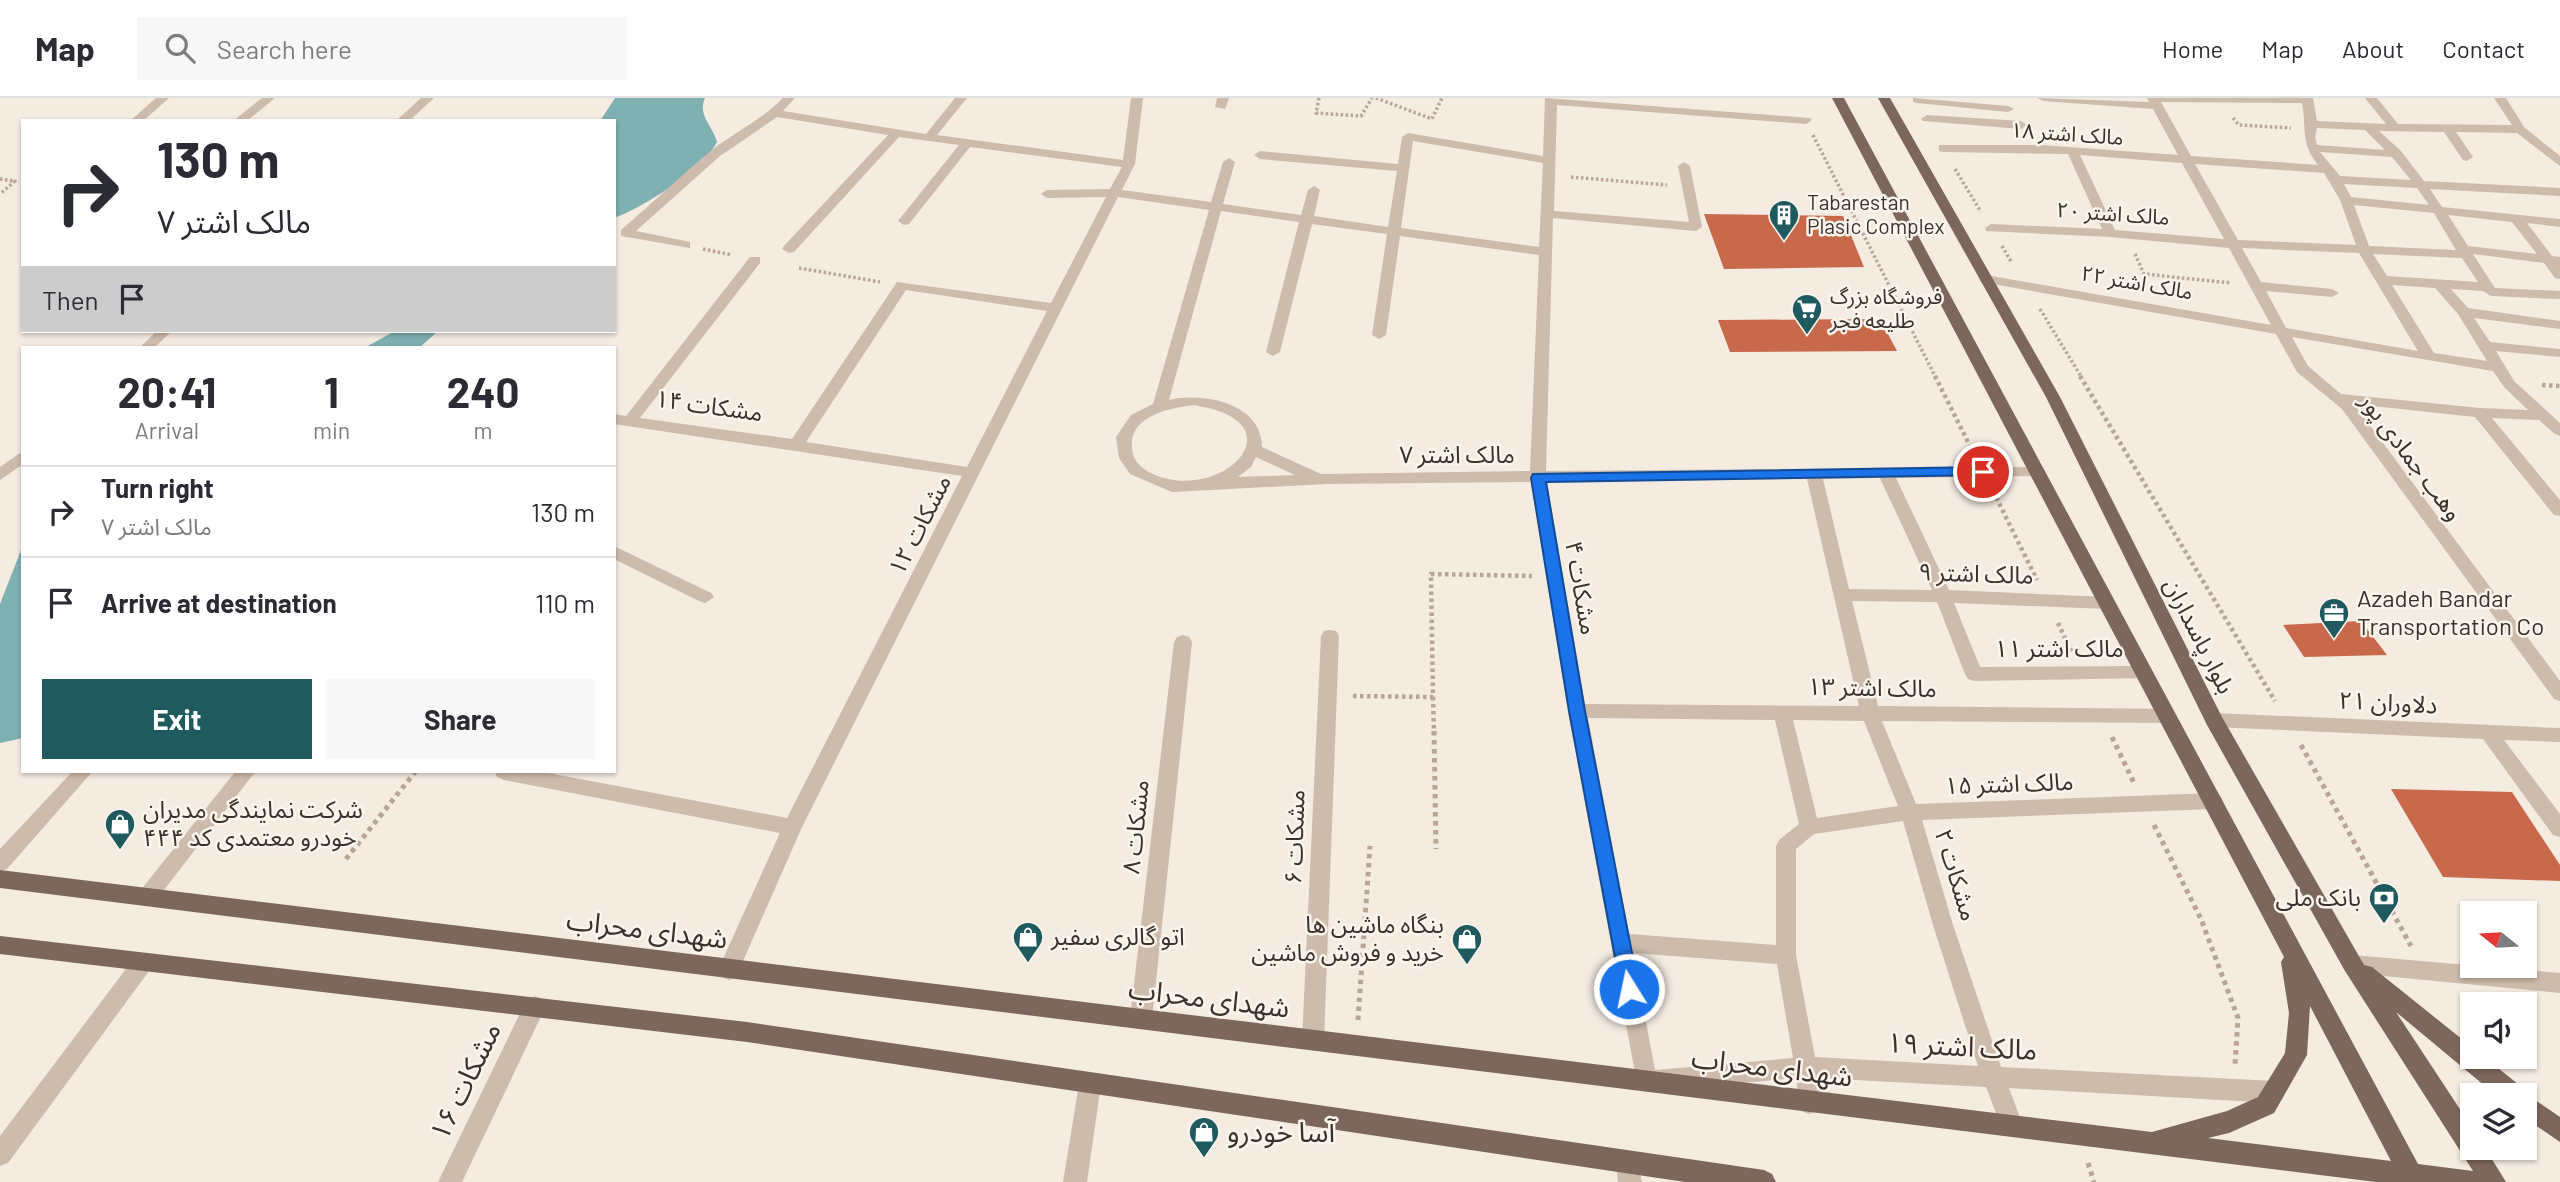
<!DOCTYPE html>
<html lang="en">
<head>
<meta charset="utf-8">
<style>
  :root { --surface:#fff; --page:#f7f7f7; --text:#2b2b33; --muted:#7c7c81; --line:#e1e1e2; --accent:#1f5a5e }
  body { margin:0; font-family:Barlow,"Noto Sans Arabic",sans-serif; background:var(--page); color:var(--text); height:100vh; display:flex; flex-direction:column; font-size:26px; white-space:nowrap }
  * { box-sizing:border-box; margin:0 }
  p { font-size:23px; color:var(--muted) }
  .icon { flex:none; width:38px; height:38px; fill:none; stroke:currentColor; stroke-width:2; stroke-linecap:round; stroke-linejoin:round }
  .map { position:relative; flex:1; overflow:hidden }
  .panel { position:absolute; left:21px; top:248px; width:595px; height:427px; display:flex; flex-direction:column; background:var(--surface); border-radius:0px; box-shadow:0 2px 5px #0004 }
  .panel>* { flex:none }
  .top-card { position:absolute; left:21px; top:21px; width:595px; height:214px; border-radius:0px; box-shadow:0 2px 5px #0004; background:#fff; color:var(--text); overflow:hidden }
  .needle { width:46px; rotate:288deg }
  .buttons { position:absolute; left:2460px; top:803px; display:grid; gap:14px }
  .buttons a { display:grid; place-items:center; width:77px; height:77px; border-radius:0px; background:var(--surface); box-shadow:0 2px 5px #0004; font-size:35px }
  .pin { position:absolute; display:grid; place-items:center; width:60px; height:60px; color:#fff; margin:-30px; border:4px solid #fff; border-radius:50%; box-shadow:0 2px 7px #0007 }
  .me { position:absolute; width:77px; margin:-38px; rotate:350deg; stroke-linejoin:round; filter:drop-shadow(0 0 5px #0008) }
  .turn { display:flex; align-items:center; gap:24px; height:147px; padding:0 21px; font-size:32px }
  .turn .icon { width:91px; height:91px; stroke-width:2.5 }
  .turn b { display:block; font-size:49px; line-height:60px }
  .then { display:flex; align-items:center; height:66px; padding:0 21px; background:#0003; gap:14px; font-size:26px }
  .eta { display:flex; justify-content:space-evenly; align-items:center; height:119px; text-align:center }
  .eta b { font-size:42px; font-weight:700; line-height:49px }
  .cta { display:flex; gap:14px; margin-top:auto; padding:14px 21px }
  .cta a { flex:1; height:80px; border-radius:0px; background:var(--accent); color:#fff; font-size:28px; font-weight:700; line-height:80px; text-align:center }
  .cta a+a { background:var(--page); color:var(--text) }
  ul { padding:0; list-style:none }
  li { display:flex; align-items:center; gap:21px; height:91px; padding:0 21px; border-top:2px solid var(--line) }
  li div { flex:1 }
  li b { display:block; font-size:26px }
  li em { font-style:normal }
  header { display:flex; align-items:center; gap:42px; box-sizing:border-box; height:98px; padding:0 35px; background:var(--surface); border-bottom:2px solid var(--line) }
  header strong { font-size:33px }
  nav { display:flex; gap:38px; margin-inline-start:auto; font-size:24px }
  .search { width:490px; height:63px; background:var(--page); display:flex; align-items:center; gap:18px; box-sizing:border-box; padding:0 24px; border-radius:0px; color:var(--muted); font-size:26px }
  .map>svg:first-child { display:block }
  .water { fill:#7fb0b2 }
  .building { fill:#c8694b }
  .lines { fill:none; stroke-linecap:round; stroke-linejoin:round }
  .path-far2 { stroke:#b9a596; stroke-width:3.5; stroke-dasharray:2.5 2.5; stroke-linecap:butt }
  .path-far1 { stroke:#b9a596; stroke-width:4.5; stroke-dasharray:3.5 3.5; stroke-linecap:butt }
  .path { stroke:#b9a596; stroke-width:5; stroke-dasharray:4.5 4.5; stroke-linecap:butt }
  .minor { fill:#cdbbac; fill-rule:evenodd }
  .major { fill:#7d675c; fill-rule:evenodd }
  .route { fill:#1a73e8; stroke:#114b97; stroke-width:2 }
  .labels { text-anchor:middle; stroke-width:5; stroke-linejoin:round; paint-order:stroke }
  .far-street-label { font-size:21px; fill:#3b302b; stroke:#fbf5ee }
  .far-poi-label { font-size:21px; fill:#3b302b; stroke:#fbf5ee; text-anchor:start }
  .street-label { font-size:24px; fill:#3b302b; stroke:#fbf5ee }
  .poi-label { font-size:24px; fill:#3b302b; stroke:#fbf5ee; text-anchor:start }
  .near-street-label { font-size:28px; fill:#3b302b; stroke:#fbf5ee }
  .near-poi-label { font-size:28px; fill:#3b302b; stroke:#fbf5ee; text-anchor:start }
</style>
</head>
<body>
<header>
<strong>Map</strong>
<div class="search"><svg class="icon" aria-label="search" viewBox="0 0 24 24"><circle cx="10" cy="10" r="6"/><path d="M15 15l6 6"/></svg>Search here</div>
<nav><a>Home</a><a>Map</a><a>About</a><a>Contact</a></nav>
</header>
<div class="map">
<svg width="2560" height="1084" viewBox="0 0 2560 1084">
  <rect width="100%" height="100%" fill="#f4ebe1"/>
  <g class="water">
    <path d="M615,0H705C697,17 713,28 717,44C703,71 643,110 614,120V23H600Z"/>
    <polygon points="395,233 438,233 419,250 364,250"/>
    <polygon points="23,447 23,640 0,645 0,506"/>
  </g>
  <g class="building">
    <polygon points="1704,116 1843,118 1864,169 1724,171"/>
    <polygon points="1880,221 1897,253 1730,254 1718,222"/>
    <polygon points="2361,523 2387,557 2304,559 2283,527"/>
    <polygon points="2391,691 2512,694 2560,767 2560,783 2443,779"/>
  </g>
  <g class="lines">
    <g class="path-far2">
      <polyline points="1319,0 1316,15 1361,18 1372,0"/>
      <polyline points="1376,0 1432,21 1442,0"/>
      <polyline points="2233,20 2239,27 2291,30"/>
      <polyline points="1813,37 1936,280"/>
      <polyline points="1955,71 1981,114"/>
      <polyline points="1571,79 1667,87"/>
      <polyline points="0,81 15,83 0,96"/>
      <polyline points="2002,148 2012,165"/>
      <polyline points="703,151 732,157"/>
      <polyline points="2135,156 2144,176 2231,185"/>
      <polyline points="799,170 880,184"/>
      <polyline points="2040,211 2082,280"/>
    </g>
    <g class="path-far1">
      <polyline points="1935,278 1973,354"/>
      <polyline points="2080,278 2275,603"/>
      <polyline points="2542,287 2560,288"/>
      <polyline points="1993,393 2037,482"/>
      <polyline points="2058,525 2072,555"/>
      <polyline points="1353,598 1433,599 1431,476 1532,478"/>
      <polyline points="1433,599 1434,635"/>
    </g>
    <g class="path">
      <polyline points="1434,633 1436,751"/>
      <polyline points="2112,639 2134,685"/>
      <polyline points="2301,647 2411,848"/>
      <polyline points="2154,727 2201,821 2238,920 2235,967"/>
      <polyline points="346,761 415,674"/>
      <polyline points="1358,922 1370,748"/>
      <polyline points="2088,1065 2094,1084"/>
    </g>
    <g class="minor">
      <polygon points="156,0 169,0 143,23 130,23"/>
      <polygon points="262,0 275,0 247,23 233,23"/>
      <polygon points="421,0 434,0 409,23 396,23"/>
      <path d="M783,0H795L783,13L926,36L955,0H967L937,37L1123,62L1131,0H1143L1135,66L1122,92L1211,104L1223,64L1229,60L1235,64L1223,106L1301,117L1308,92L1314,88L1320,92L1314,118L1388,129L1397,73L1260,61L1254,57L1260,53L1398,66L1402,39L1408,35L1543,58L1545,0L1810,20L1812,22L1806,26L1557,7L1554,113L1689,124L1678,68L1684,64L1690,68L1702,129L1696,133L1553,120L1546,373L2043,369L2045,373L2043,377L2037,378L1896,380L1949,492L2107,499L2116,505L2107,511L1954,505L1980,569L2144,568L2150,570L2153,575L2150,580L1974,583L1968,581L1965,576L1937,504L1852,503L1878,608L2167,611L2173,613L2176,618L2173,623L2167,625L1882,623L1916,706L2213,695L2220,697L2223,703L2220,709L2213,711L1922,722L1953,827L2001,969L2274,983L2282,986L2285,994L2282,1002L2274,1005L2009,990L2023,1028L2020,1036L2012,1039L2004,1036L1986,989L1818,980L1820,1005L1817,1013L1809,1016L1801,1013L1796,980L1646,994L1638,991L1568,613L1531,384L1327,386L1172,394L1130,376L1119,360L1116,339L1131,317L1153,306L1209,112L1118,99L802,729L736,879L729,882L722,879L718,872L780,735L504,682L497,679L495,674H543L787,720L962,378L614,326V316L626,318L750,159H760V165L640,320L792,341L897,184L1051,205L1106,99L1047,100L1041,96L1047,92L1110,91L1122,69L970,49L909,126L904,127L898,123L959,47L899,39L794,154L789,155L782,151L784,148L888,37L777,19L720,58L636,133L690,144V150L621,138V132C652,106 681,77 712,52C735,34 763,21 783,0ZM1413,43L1543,65L1539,149L1401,130ZM1221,113L1299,124L1266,254L1273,258L1280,254L1312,126L1387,136L1372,237L1379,241L1386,237L1400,138L1539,157L1530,373L1321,376L1262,349C1262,305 1203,294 1169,302ZM906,192L1047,213L967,369L806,344ZM1195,307C1205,310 1217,311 1226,316C1285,344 1208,407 1147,373C1139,368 1133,361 1132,351C1128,318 1169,310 1195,307ZM1256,359L1295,377L1238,379L1251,369ZM1880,380L1932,492L1849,491L1823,381ZM1807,381L1859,608L1585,606L1547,384ZM1588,620L1775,622L1799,726L1779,742L1776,748V847L1629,836ZM1793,622L1864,623L1898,708L1817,720ZM1903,723L1933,827L1978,968L1815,959L1796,857V751L1814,736ZM1633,855L1777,866L1793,960L1655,972Z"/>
      <polygon points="1217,0 1229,0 1225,11 1215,9"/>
      <polygon points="1913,0 2008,8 2014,11 2008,14 1917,5 1913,4"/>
      <path d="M2037,0L2149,4L2147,0H2313L2317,23L2386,26L2365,0H2377L2398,26L2512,27L2494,0H2506L2524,29L2560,58V68L2517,35L2456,34L2473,59L2467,63L2463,62L2444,34L2379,33L2401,53L2424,83L2560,90V98L2430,91L2442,109L2560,121V129L2527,125L2552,158L2560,159V181L2555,180L2544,165L2473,156L2495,190L2560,193V201L2491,198L2483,193L2451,191L2468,210L2560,223V231L2474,220L2490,244L2560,251V259L2496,253L2514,283L2560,325V338L2555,336L2539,322L2492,320L2560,402V418L2554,417L2475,319L2354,306L2560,583V603L2554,601L2342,311L2297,274L2276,236L1981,184L1979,181L1986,177L2271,227L2229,150L2110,139L1986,133L1985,130L1991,126L2102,131L2068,56L1943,54L1939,53V47H2041L2178,57L2153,11L2043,3ZM2161,4L2302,5C2307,32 2300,44 2318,67L2191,58ZM2317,30L2365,32L2385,52L2317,47L2315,39ZM2320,54L2392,59L2411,82L2340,78ZM2080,57L2182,65L2224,141L2115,132ZM2195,66L2324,75L2340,102L2356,147L2238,142ZM2344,86L2417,90L2429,107L2351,99ZM2354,107L2434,115L2456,152L2369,148ZM2448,117L2512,124L2537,156L2468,148ZM2242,150L2359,155L2418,253L2286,230L2266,193L2332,199L2339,195L2332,191L2261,184ZM2373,156L2462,160L2478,184L2387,178ZM2392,187L2435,190L2458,216L2487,263L2434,255ZM2292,239L2493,273L2504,289L2528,312L2480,310L2341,296L2308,268Z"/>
      <polygon points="1927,17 2021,23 2027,27 2021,31 1923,23 1921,21"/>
      <polygon points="157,233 172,233 154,250 139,250"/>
      <polygon points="23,353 23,366 0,382 0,369"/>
      <polygon points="614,448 711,495 714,499 705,505 699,503 614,461"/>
      <polygon points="1330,532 1336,533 1339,538 1324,942 1321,949 1313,952 1305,949 1302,942 1321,538 1324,533"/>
      <polygon points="1183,537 1189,539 1192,544 1152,921 1149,928 1141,931 1133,928 1130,921 1174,544 1177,539"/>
      <polygon points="2214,615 2560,630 2560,644 2504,642 2560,716 2560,739 2553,737 2483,641 2214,629 2207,627 2205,622 2207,617"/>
      <polygon points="72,674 92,674 7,771 0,773 0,751"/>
      <polygon points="235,674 255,674 154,805 147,808 140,805 137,799 140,793"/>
      <polygon points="142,857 149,859 153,866 149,873 8,1065 0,1068 0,1038 135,859"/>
      <polygon points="2352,857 2560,875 2560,895 2352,875 2345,873 2341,866 2345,859"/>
      <polygon points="535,898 543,901 546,908 462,1084 438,1084 527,901"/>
      <polygon points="1090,975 1098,978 1101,986 1087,1084 1063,1084 1079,986 1082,978"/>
      <polygon points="1628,1053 1636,1057 1642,1084 1618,1084 1616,1065 1620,1057"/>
    </g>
    <g class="major">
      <path d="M1832,0H1844L2418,1066L2473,1073L2345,873L2207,627L2046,299L1878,0H1890L2060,299L2222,619L2364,867L2372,869L2473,950V959H2484L2523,990L2525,995L2560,1019V1044L2525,1020V998H2497L2396,914L2473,1031V1050H2485L2506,1084H2376L0,790V772L2152,1034L2227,1013L2258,999L2285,955L2289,915L2281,864L2284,859ZM2310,908L2391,1063L2208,1040L2229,1035L2274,1015L2307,957Z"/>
      <polygon points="0,838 747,924 1764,1072 1772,1076 1776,1084 1685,1084 747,944 0,856"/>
    </g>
  </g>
  <polygon class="route" points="1983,369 1990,374 1988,377 1546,384 1585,613 1639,891 1636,897 1629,900 1622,897 1569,613 1531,380 1533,376"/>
  <defs>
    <g id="building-pin" transform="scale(1.575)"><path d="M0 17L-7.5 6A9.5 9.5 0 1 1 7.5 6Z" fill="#1f5a5e" stroke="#fbf5ee"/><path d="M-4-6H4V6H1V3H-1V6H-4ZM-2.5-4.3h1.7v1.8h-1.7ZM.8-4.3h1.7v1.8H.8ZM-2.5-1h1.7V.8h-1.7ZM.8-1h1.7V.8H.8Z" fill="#fff"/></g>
    <g id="supermarket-pin" transform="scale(1.575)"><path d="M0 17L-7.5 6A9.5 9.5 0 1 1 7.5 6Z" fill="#1f5a5e" stroke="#fbf5ee"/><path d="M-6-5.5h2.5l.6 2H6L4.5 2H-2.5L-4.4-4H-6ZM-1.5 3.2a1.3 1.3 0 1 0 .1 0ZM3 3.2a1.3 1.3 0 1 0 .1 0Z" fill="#fff"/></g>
    <g id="office-pin" transform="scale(1.575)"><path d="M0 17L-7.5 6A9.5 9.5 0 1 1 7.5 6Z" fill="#1f5a5e" stroke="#fbf5ee"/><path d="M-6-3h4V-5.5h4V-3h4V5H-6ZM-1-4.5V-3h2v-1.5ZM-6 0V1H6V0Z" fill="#fff"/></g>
    <g id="shop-pin" transform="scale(1.575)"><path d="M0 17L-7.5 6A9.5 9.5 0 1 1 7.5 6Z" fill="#1f5a5e" stroke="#fbf5ee"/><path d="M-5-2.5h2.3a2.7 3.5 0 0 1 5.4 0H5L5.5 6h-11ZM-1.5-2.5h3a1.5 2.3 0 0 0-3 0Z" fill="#fff"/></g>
    <g id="bank-pin" transform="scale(1.575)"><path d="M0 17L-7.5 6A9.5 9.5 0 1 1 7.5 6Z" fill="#1f5a5e" stroke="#fbf5ee"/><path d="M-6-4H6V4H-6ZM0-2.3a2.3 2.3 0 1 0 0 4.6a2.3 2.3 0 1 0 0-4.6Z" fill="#fff"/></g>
  </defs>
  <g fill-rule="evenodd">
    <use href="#building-pin" x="1784" y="117"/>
    <use href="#supermarket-pin" x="1807" y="211"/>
    <use href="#office-pin" x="2334" y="515"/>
    <use href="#shop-pin" x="120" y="726"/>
    <use href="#bank-pin" x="2384" y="800"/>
    <use href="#shop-pin" x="1028" y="839"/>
    <use href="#shop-pin" x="1467" y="841"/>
    <use href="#shop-pin" x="1204" y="1034"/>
  </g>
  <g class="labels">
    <g class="far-street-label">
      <text transform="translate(2067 36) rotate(4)" y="7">مالک اشتر ۱۸</text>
      <text transform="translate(2113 116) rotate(4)" y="7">مالک اشتر ۲۰</text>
      <text transform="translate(2137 185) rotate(10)" y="7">مالک اشتر ۲۲</text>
    </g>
    <g class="far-poi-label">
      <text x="1807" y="112">Tabarestan<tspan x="1807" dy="24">Plasic Complex</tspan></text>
      <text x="1830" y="206">فروشگاه بزرگ<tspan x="1830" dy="24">طلیعه فجر</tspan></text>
    </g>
    <g class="street-label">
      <text transform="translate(709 308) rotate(8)" y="8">مشکات ۱۴</text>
      <text x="1457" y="365">مالک اشتر ۷</text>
      <text transform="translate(2411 359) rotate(53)" y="8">وهب جمادی پور</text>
      <text transform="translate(920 427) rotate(-63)" y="8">مشکات ۱۲</text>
      <text transform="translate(1976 476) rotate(2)" y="8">مالک اشتر ۹</text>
      <text transform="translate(1581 490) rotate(80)" y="8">مشکات ۴</text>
      <text transform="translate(2199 538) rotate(63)" y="8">بلوار پاسداران</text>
      <text x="2059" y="559">مالک اشتر ۱۱</text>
      <text transform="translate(1872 590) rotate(1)" y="8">مالک اشتر ۱۳</text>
      <text transform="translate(2388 605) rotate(3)" y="8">دلاوران ۲۱</text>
      <text transform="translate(2009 686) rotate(-2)" y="8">مالک اشتر ۱۵</text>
      <text transform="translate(1136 729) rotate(-84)" y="8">مشکات ۸</text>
      <text transform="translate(1295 739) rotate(-88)" y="8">مشکات ۶</text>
      <text transform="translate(1956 777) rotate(73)" y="8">مشکات ۲</text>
    </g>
    <g class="poi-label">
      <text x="2357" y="509">Azadeh Bandar<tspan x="2357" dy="28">Transportation Co</tspan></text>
      <text x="143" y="720">شرکت نمایندگی مدیران<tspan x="143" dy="28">خودرو معتمدی کد ۴۴۴</tspan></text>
      <text x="2361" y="808" text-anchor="end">بانک ملی</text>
      <text x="1444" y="835" text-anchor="end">بنگاه ماشین ها<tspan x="1444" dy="28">خرید و فروش ماشین</tspan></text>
      <text x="1051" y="847">اتو گالری سفیر</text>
    </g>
    <g class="near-street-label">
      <text transform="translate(647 831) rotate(7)" y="10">شهدای محراب</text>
      <text transform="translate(1209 900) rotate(7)" y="10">شهدای محراب</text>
      <text transform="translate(1962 948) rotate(3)" y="10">مالک اشتر ۱۹</text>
      <text transform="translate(1772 969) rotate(7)" y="10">شهدای محراب</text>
      <text transform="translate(465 983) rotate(-64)" y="10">مشکات ۱۶</text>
    </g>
    <g class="near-poi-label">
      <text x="1227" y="1044">آسا خودرو</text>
    </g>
  </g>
</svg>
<div class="buttons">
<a><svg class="needle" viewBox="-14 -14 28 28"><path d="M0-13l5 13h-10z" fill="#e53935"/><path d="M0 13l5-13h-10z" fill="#7c7c81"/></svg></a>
<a><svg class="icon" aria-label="sound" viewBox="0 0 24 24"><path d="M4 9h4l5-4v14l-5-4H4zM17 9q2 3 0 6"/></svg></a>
<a><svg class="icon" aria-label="layers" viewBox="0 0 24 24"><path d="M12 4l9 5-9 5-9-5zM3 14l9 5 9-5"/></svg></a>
</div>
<div class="pin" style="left:1983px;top:374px;background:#d93025"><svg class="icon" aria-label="arrive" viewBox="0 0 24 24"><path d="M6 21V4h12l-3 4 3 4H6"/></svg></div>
<svg class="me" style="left:1629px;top:891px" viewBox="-20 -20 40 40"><circle r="17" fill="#1a73e8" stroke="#fff" stroke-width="3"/><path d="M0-11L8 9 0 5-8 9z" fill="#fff"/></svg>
<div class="top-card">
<div class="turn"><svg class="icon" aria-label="right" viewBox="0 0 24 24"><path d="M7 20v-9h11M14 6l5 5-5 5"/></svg><div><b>130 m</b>مالک اشتر ۷</div></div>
<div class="then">Then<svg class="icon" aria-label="arrive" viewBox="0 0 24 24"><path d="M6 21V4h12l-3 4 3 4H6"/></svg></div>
</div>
<section class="panel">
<div class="eta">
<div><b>20:41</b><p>Arrival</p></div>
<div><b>1</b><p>min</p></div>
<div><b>240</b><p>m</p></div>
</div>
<ul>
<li><svg class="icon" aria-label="right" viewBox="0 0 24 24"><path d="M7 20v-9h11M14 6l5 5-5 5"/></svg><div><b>Turn right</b><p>مالک اشتر ۷</p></div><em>130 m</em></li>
<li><svg class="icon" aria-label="arrive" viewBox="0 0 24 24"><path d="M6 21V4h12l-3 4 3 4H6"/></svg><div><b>Arrive at destination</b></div><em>110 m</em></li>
</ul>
<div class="cta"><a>Exit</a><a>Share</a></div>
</section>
</div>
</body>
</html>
